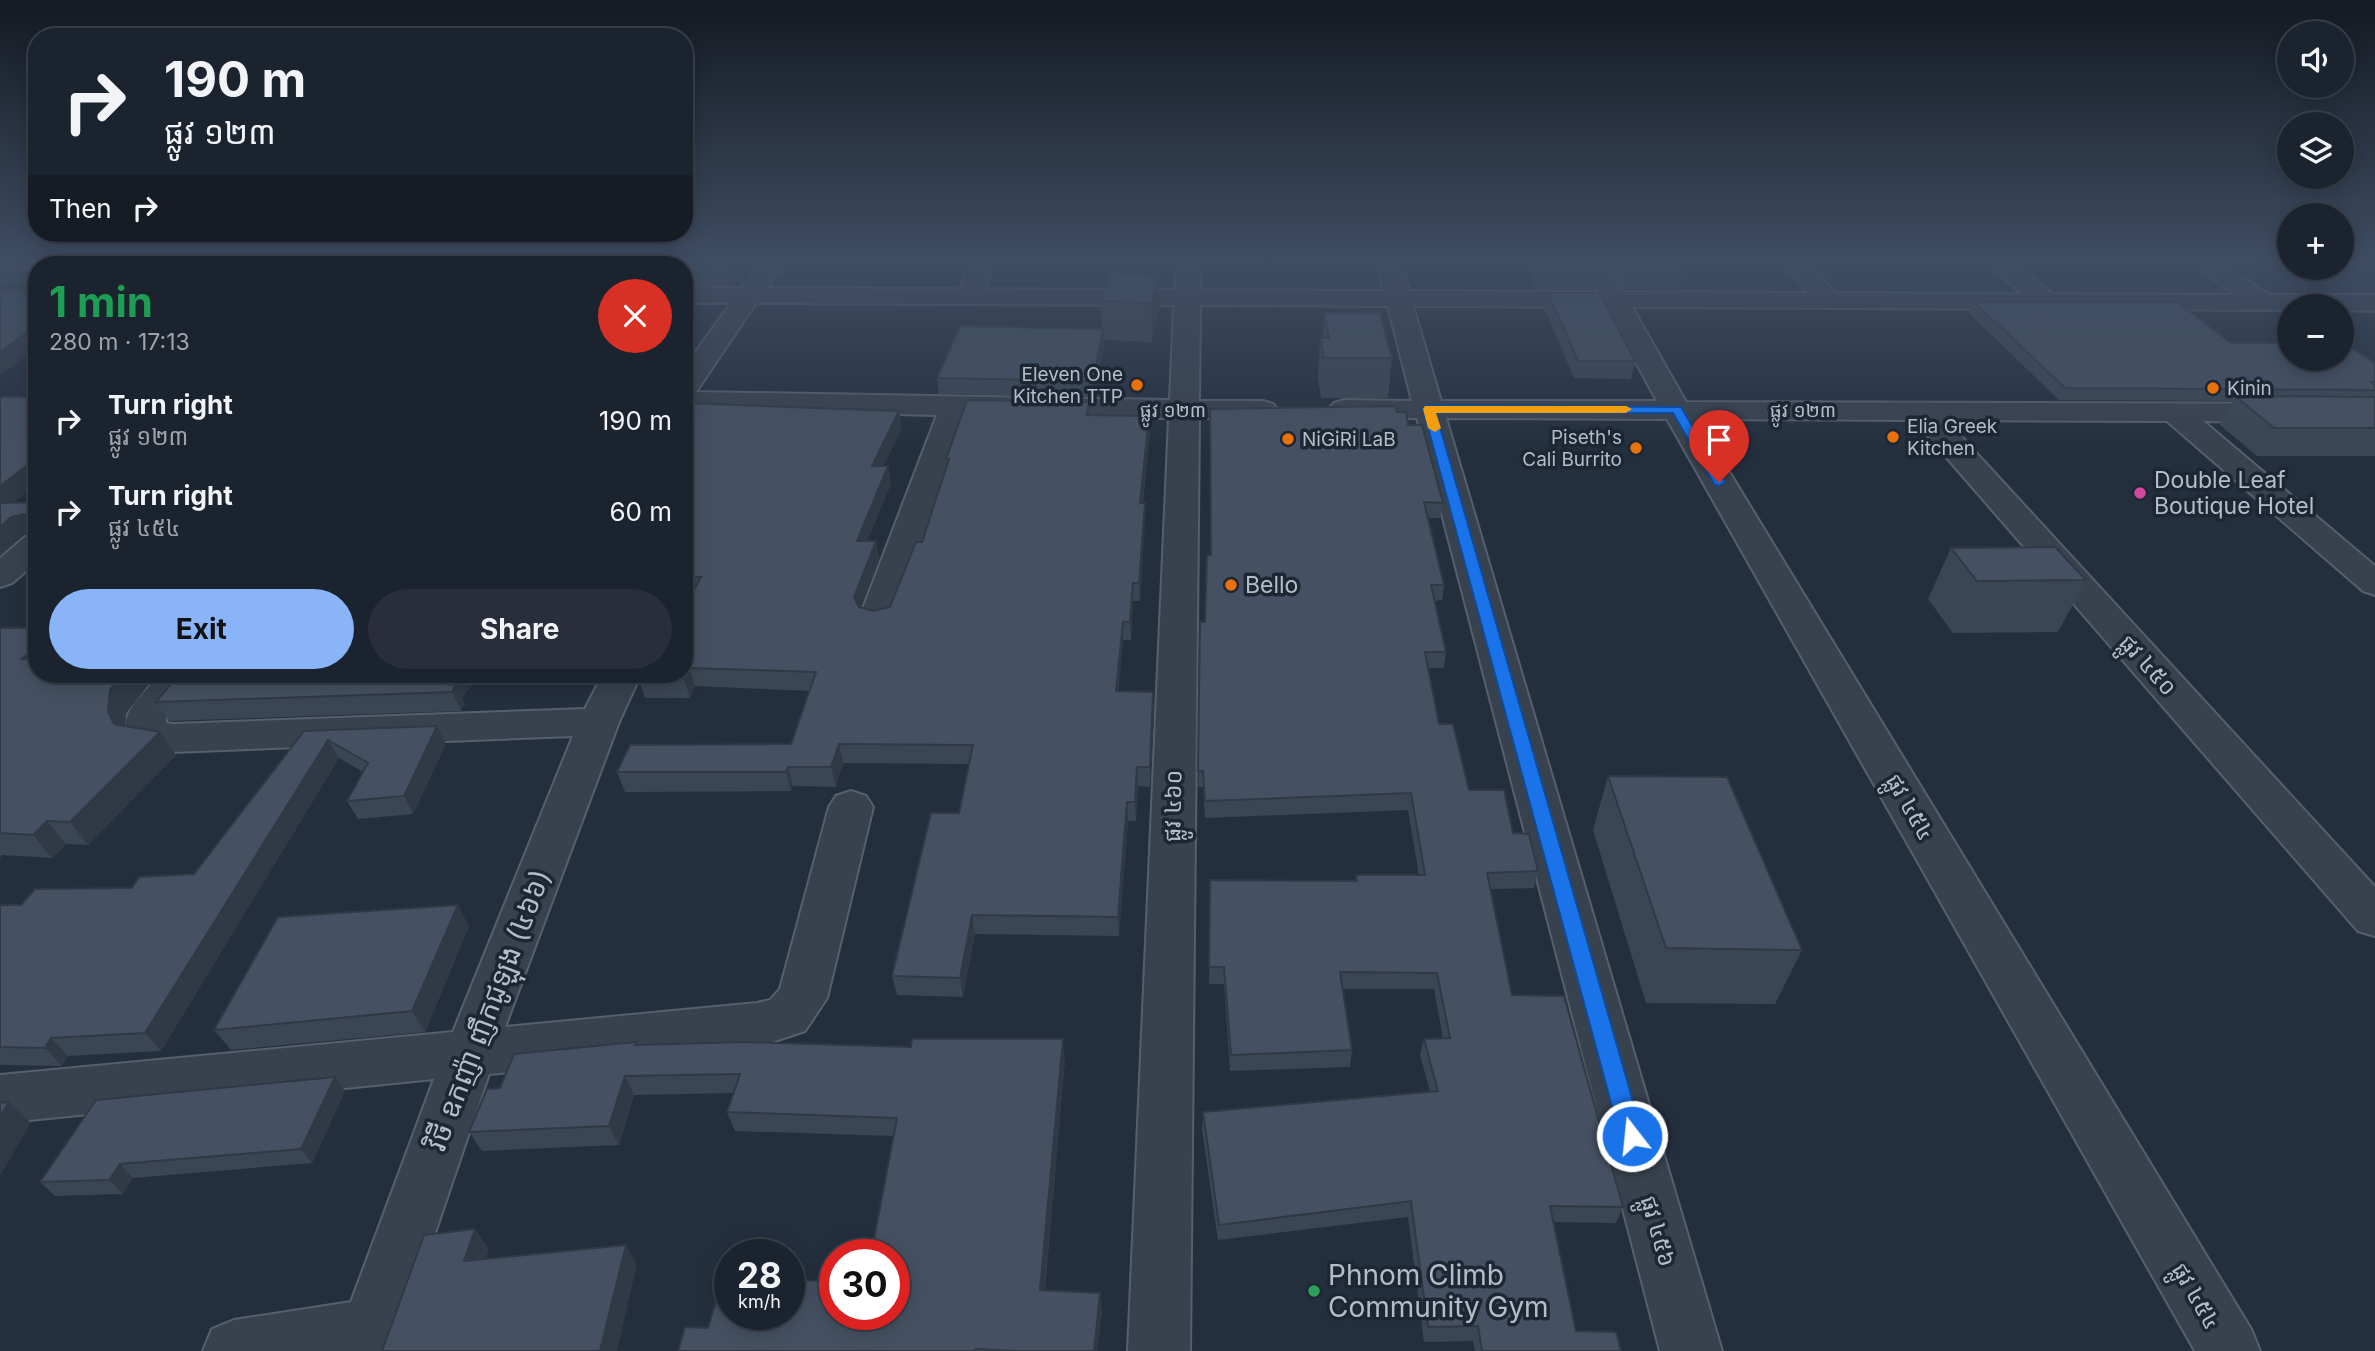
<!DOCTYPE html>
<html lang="en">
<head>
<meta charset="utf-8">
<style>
  :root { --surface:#1b232e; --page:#282f3a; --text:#f1f3f6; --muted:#a0a4aa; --line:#39404a; --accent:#8ab4f8 }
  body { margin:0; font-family:Inter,"Noto Sans Khmer",sans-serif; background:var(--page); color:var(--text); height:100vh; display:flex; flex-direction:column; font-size:26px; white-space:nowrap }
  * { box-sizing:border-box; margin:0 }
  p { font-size:23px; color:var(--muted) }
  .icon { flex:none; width:38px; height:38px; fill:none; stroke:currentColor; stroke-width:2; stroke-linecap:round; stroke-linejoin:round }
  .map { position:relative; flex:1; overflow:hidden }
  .side { position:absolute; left:28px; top:256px; width:665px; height:427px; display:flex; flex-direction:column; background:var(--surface); border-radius:28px; box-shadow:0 4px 18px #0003,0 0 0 2px var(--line) }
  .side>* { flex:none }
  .top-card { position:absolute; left:28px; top:28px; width:665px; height:214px; border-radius:28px; box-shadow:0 4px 18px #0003,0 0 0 2px var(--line); background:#1b232e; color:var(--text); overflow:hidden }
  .fabs { position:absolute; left:2277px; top:21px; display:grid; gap:14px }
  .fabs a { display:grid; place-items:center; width:77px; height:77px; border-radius:50%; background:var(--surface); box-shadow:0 4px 18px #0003,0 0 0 2px var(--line); font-size:35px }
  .speed { position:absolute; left:714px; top:1239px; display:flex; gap:14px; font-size:35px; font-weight:700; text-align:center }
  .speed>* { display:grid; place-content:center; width:91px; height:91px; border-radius:50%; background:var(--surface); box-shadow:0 4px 18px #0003,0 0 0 2px var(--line); line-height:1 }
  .speed small { font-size:18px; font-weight:400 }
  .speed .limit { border:10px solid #d22; background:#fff; color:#111 }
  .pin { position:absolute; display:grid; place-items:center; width:60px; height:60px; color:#fff; margin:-72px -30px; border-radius:50% 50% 50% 0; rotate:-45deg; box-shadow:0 0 7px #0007 }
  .pin .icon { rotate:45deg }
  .me { position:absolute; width:77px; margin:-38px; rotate:344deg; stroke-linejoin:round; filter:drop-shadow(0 0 5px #0008) }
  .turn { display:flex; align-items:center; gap:24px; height:147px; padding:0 21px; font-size:32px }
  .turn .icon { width:91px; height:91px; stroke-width:2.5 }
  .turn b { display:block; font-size:49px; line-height:60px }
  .then { display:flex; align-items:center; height:66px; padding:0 21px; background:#0003; gap:14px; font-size:26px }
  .round { display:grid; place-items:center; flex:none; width:74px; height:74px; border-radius:37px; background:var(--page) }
  .headline { display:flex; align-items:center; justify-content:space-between; height:119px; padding:0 21px }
  h1 { font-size:42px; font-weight:700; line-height:52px; color:#1e9e55 }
  .cta { display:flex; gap:14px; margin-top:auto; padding:14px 21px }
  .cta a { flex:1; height:80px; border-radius:42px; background:var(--accent); color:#111; font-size:28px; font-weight:700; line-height:80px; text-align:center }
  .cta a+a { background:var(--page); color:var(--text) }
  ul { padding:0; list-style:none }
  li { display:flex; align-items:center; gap:21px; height:91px; padding:0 21px }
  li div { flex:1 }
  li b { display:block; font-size:26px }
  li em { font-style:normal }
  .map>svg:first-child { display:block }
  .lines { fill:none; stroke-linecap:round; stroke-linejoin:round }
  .minor-casing { stroke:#565f6c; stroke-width:4 }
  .minor { fill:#38414e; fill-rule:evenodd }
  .wall { fill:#3b4654 }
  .shaded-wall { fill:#303945 }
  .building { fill:#455162; stroke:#303945; stroke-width:2 }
  .route { fill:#1a73e8; stroke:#114b97; stroke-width:2 }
  .slow { fill:#f59e0b }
  .food-dot { fill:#e8710a; stroke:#1d2633; stroke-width:2.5 }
  .hotel-dot { fill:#d1479c; stroke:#1d2633; stroke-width:2.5 }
  .leisure-dot { fill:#2e9e5b; stroke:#1d2633; stroke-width:2.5 }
  .labels { text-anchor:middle; stroke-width:7; stroke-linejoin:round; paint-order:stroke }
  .far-poi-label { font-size:19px; fill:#b4bcc9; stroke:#1d2633; text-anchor:start }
  .far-street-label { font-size:19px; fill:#b4bcc9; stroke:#1d2633 }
  .poi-label { font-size:23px; fill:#b4bcc9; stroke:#1d2633; text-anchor:start }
  .street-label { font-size:23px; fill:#b4bcc9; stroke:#1d2633 }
  .near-street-label { font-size:28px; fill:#b4bcc9; stroke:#1d2633 }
  .near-poi-label { font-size:28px; fill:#b4bcc9; stroke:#1d2633; text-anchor:start }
</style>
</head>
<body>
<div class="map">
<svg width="2375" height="1351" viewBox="0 0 2375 1351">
  <rect width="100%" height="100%" fill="#242f3e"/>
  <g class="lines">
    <g class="minor-casing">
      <g id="minor">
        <path d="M761,261H785L767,288L960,289L970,261H994L985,289L1175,290L1176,261H1200V290L1384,291L1376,261H1400L1409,291L1598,292L1581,261H1605L1623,292L1808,293L1782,261H1807L1835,293L2022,294L1987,261H2013L2053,294L2235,295L2190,261H2218L2269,295H2375V311L2342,310V306H2289V310L1632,307L1686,402L2375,404V422L2203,421L2375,566V595L2363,591L2167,421L1946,420L2375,887V936L2358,931L1914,420L1697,419L2251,1329L2260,1351H2195L1667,419L1446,418L1722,1351H1660L1417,418H1344L1334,415L1329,409L1334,403L1344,400L1412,401L1388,306L1200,305L1199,401H1263L1273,404L1278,410L1273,416L1263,419L1199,418L1190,1351H1128L1169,418L966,416L896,616L891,624L878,627L865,624L860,616L937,415L684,409V368L731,303H684V287L742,288ZM756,303L1174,305L1170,400L696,392ZM1413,306L1606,307L1657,401H1441Z"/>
        <polygon points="37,534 37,562 12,583 0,587 0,558 25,537"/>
        <path d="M162,674H203L166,718V723L173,724L585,709L603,674H641L619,722L505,1027L757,1003L770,1000L780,989L829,807L836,796L851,791L866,796L873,807L827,998L805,1031L757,1047L489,1074L395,1351H203L212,1329L234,1320L351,1302L434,1079L0,1123V1075L453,1032L573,736L173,752L131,744C113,715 144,693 162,674Z"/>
      </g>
    </g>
    <use href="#minor" class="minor"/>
  </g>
  <g class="wall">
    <polygon points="0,261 469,261 465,264 37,264 37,348 30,285 0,285"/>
    <polygon points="571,261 748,261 732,284 684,285 684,264"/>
    <polygon points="1524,261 1594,261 1598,268 1594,289 1536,289"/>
    <polygon points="1607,261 1685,261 1678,289 1624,289"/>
    <polygon points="1159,275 1159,312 1152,342 1104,340 1104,344 1094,397 939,394 937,378 1102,329 1101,301"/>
    <polygon points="1548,293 1635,361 1631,379 1574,378 1545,309"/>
    <polygon points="1974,302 2231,343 2375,363 2375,456 2257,456 2219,424 2233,401 2059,400 1969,313"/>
    <polygon points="1324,313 1392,358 1388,398 1321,398 1318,378 1320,338 1323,338"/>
    <polygon points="37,392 37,484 13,503 37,502 37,555 27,541 27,534 23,535 0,556 27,397"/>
    <polygon points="684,403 902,428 883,466 888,466 891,484 867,541 876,541 879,559 860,607 874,611 890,607 922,542 947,466 946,459 1090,415 1150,432 1143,503 1145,503 1145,520 1140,601 1133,601 1131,640 1123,640 1118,691 1153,692 1154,710 1150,787 1138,786 1136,821 1128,821 1119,936 975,934 963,997 897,995 892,976 959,813 969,764 843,763 836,787 793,786 791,791 625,792 617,772 791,744 810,691 695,686 690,698 645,698 639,680 684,674 691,595 684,595"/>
    <polygon points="1397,412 1408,425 1443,503 1440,518 1427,518 1444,585 1442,600 1435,601 1446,652 1444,668 1428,668 1439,724 1469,790 1513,833 1538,871 1534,888 1491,889 1512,995 1623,1207 1616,1223 1553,1222 1576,1331 1621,1351 1475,1351 1473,1341 1424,1342 1408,1217 1218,1240 1202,1129 1203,1112 1430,1092 1420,1055 1424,1039 1443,1039 1434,989 1343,989 1352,1050 1350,1067 1230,1071 1224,984 1209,984 1210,880 1355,881 1356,875 1419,875 1408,810 1205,818 1203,787 1198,787 1205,622"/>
    <polygon points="1951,548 2086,580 2058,632 1953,633 1928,599"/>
    <polygon points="0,628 37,674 152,680 126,713 125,726 160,732 176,755 88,845 66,844 52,858 2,855 0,858"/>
    <polygon points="480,674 462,698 464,703 461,711 169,721 156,702"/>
    <polygon points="304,731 446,744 413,814 358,819 347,801 363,772 339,758 161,1051 68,1056 62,1066 0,1065 0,905 21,905 132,888 194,874"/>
    <polygon points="1608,776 1802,950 1775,1004 1646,1003 1593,830"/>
    <polygon points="469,926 425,1032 231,1050 214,1030"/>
    <polygon points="636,1042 637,1045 1065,1059 1045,1290 1100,1293 1102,1311 1097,1351 678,1351 708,1328 894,1314 894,1136 735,1131 727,1112 734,1093 634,1095 619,1145 482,1151 469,1132 500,1088"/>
    <polygon points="345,1091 312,1163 133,1178 123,1194 55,1196 40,1182"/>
  </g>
  <g class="shaded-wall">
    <polygon points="447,261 469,261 465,264 443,264"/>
    <polygon points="735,261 748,261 732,284 729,269"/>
    <polygon points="1159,275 1159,312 1152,342 1151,303"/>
    <polygon points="37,325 37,348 0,375 0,352"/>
    <polygon points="1103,329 1104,344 1094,397 1093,381"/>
    <polygon points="684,341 688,354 684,359"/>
    <polygon points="899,411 902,428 875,483 872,466"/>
    <polygon points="1149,416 1150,432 1141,520 1140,503"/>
    <polygon points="37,458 37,484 0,513 0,486"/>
    <polygon points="888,466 891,484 860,559 857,541"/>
    <polygon points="1145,503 1145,520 1140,601 1139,583"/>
    <polygon points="24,514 36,531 23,535 0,556 0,527 11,517"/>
    <polygon points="876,541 879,559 858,615 854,597"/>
    <polygon points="1133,583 1133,601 1131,640 1130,622"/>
    <polygon points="1123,622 1123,640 1117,710 1116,691"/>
    <polygon points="37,645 37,674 22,659"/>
    <polygon points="689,668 695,686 690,698 684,679"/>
    <polygon points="124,674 148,674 152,680 126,713 124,734 114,724 108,712 110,690"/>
    <polygon points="457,674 480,674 462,698 464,703 461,711 449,685"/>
    <polygon points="1153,692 1154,710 1150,787 1150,767"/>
    <polygon points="437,726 446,744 413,814 404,796"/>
    <polygon points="160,732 176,755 88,845 70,822"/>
    <polygon points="328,740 339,758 161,1051 145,1033"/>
    <polygon points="839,744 843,763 836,787 831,767"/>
    <polygon points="788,767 793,786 791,791 786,772"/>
    <polygon points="1137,767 1138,786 1136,821 1135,802"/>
    <polygon points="1127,802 1128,821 1119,936 1118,917"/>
    <polygon points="47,821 66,844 52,858 33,835"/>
    <polygon points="458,905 469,926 425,1032 412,1011"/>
    <polygon points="972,915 975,934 963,997 960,978"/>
    <polygon points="51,1038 68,1056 62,1066 45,1048"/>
    <polygon points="1063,1039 1065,1059 1043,1308 1040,1290"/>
    <polygon points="625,1076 634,1095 619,1145 609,1126"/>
    <polygon points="335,1077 345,1091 312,1163 301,1149"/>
    <polygon points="9,1102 31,1123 0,1176 0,1117"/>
    <polygon points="120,1164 133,1178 123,1194 109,1180"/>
    <polygon points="475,1229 489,1249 479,1281 464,1261"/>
    <polygon points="626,1245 637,1265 617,1351 600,1351"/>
    <polygon points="1100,1293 1102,1311 1097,1351 1094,1351"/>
  </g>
  <g class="building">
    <polygon points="0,261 447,261 443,264 37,264 37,325 0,352 0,290 30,290 30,270 0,270"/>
    <polygon points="571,261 735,261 729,269 684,270 684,264 568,264"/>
    <polygon points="1537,261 1594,261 1598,268 1540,268"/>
    <polygon points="1110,273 1159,275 1151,303 1101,301"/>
    <polygon points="1548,293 1600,293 1635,361 1578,361"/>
    <polygon points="1974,302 2177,302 2231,343 2289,343 2289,359 2342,359 2342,343 2344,343 2375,363 2375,382 2371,382 2375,385 2375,390 2065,388"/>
    <polygon points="1324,313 1380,313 1392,358 1324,358 1320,338 1329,338"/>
    <polygon points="960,326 1103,329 1093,381 937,378"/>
    <polygon points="29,392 37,392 37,458 0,486 0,397 27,397"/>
    <polygon points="2235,396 2375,397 2375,428 2274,428"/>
    <polygon points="967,400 1089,402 1087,415 1149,416 1140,503 1145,503 1139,583 1133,583 1130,622 1123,622 1116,691 1153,692 1150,767 1137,767 1135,802 1127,802 1118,917 972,915 960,978 892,976 931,813 959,813 973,745 839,744 831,767 788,767 786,772 617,772 630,745 791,744 816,672 689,668 684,679 639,680 642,674 684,674 684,608 701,577 684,577 684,403 899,411 872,466 888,466 857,541 876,541 854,597 859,607 874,611 890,607 916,542 922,542 949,459 946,459"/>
    <polygon points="1395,406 1397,412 1406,412 1408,425 1422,425 1443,503 1424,502 1444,585 1431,585 1446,652 1425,652 1439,724 1453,724 1469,790 1504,790 1513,833 1529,834 1538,871 1487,873 1512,995 1564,996 1623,1207 1550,1206 1576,1331 1616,1332 1621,1351 1482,1351 1478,1326 1428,1327 1411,1201 1219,1225 1203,1112 1438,1091 1424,1039 1450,1038 1437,973 1340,972 1352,1050 1231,1055 1224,967 1209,967 1210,880 1357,881 1356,875 1425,875 1411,793 1205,801 1203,771 1198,771 1200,622 1205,622 1207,555 1211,555 1210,409"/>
    <polygon points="37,502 37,541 27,541 28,516 24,514 11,517 0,527 0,503"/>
    <polygon points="2055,547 2086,580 1977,581 1951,548"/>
    <polygon points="0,628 37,628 37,645 22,659 37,659 37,674 124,674 110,690 108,712 114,724 160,732 70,822 47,821 33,835 0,833"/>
    <polygon points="179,674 457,674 449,685 456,684 452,692 156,702"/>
    <polygon points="437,726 404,796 347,801 368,763 328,740 145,1033 51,1038 45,1048 0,1047 0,905 21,905 35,889 132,888 139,877 194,874 304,731"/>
    <polygon points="1608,776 1727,777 1802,950 1666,948"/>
    <polygon points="458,905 412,1011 214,1030 278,917"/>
    <polygon points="912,1039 1063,1039 1040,1290 1100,1293 1094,1351 1019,1351 976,1349 976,1351 678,1351 685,1327 708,1328 723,1278 730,1278 730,1314 789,1314 789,1280 835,1281 835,1314 894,1314 894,1255 871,1255 897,1118 727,1112 740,1074 625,1076 609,1126 469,1132 487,1089 500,1088 514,1054 636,1042 635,1045 743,1042 911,1047"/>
    <polygon points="335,1077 301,1149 120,1164 109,1180 40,1182 96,1100"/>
    <polygon points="9,1102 0,1117 0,1103"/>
    <polygon points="475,1229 464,1261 626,1245 600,1351 382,1351 424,1235"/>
  </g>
  <linearGradient id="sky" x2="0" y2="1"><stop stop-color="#141a22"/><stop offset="0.58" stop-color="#3f4d63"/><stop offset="1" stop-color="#3f4d63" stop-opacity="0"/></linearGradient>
  <rect width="2375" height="450" fill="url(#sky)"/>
  <polygon class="route" points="1429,405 1681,407 1725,482 1719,486 1714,484 1673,413 1436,413 1643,1136 1640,1143 1632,1146 1624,1143 1620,1136 1423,409"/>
  <polygon class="slow" points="1425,406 1626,406 1632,409 1626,413 1436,413 1441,428 1435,432 1428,428 1423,409"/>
  <g class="food-dot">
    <circle cx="1137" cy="385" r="7"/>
    <circle cx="2213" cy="388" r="7"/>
    <circle cx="1893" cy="437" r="7"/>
    <circle cx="1288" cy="439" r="7"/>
    <circle cx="1636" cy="448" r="7"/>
    <circle cx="1231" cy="585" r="7"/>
  </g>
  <circle class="hotel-dot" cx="2140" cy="493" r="7"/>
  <circle class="leisure-dot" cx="1314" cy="1291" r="7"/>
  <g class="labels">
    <g class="far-poi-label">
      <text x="1123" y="381" text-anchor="end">Eleven One<tspan x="1123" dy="22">Kitchen TTP</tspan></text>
      <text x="2227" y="395">Kinin</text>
      <text x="1907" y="433">Elia Greek<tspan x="1907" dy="22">Kitchen</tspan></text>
      <text x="1622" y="444" text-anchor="end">Piseth's<tspan x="1622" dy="22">Cali Burrito</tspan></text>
      <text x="1302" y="446">NiGiRi LaB</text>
    </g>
    <g class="far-street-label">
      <text x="1173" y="417">ផ្លូវ ១២៣</text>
      <text x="1803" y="417">ផ្លូវ ១២៣</text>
    </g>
    <g class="poi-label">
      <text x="2154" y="488">Double Leaf<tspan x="2154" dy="26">Boutique Hotel</tspan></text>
      <text x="1245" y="593">Bello</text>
    </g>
    <g class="street-label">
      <text transform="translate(2148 665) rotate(48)" y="8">ផ្លូវ ៤៥០</text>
      <text transform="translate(1173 806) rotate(-89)" y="8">ផ្លូវ ៤៦០</text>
      <text transform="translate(1910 807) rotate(60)" y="8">ផ្លូវ ៤៥៤</text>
      <text transform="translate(1658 1231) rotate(74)" y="8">ផ្លូវ ៤៥៦</text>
      <text transform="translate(2196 1296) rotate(60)" y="8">ផ្លូវ ៤៥៤</text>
    </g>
    <g class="near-street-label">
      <text transform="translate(488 1010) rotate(-69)" y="10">វិថី ឧកញ៉ា ញឹកជូឡុង (៤៦៦)</text>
    </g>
    <g class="near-poi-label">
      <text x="1328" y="1285">Phnom Climb<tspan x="1328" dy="32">Community Gym</tspan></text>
    </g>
  </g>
</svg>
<div class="fabs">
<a><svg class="icon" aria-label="sound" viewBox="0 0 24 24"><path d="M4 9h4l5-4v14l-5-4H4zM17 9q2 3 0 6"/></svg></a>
<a><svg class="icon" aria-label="layers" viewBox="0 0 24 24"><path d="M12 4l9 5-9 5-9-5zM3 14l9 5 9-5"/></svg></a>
<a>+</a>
<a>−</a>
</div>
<div class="speed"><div>28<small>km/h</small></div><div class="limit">30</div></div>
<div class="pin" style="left:1719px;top:482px;background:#d93025"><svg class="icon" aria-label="arrive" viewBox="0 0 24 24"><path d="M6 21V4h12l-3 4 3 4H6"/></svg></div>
<svg class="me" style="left:1632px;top:1136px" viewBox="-20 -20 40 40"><circle r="17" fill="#1a73e8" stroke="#fff" stroke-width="3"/><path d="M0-11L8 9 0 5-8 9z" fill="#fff"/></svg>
<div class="top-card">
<div class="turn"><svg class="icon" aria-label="right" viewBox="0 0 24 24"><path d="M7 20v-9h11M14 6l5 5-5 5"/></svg><div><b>190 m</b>ផ្លូវ ១២៣</div></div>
<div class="then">Then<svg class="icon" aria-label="right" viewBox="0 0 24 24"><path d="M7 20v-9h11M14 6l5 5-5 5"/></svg></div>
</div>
<section class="side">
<div class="headline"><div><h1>1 min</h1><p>280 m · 17:13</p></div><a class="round" style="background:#d93025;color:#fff"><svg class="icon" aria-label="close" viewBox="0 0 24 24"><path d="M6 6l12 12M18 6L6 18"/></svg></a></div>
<ul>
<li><svg class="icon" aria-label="right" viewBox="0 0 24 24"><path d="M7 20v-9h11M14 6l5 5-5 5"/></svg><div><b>Turn right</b><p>ផ្លូវ ១២៣</p></div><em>190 m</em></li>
<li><svg class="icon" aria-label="right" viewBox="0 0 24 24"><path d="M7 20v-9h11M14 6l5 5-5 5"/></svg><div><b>Turn right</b><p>ផ្លូវ ៤៥៤</p></div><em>60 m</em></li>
</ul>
<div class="cta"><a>Exit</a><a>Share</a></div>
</section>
</div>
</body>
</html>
